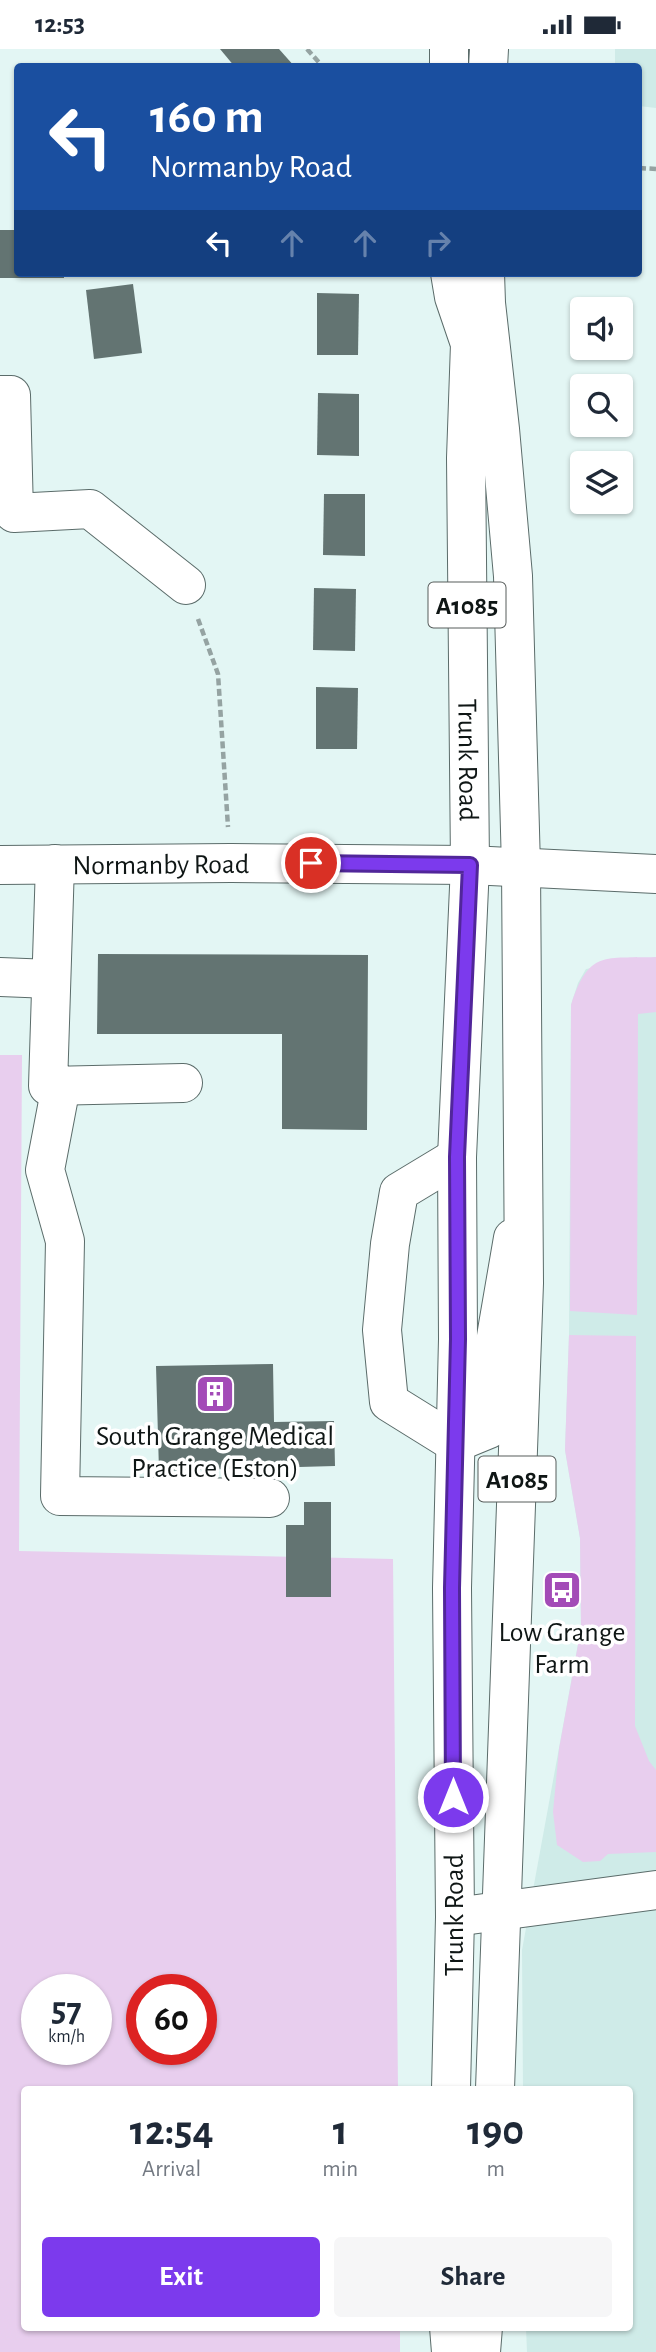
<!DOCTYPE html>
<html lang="en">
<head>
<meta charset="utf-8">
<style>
  :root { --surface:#fff; --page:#f6f6f7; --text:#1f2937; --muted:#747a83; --accent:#7c3aed }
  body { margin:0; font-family:"Alegreya Sans",sans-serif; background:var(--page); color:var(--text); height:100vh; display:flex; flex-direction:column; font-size:26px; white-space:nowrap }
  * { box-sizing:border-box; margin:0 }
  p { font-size:23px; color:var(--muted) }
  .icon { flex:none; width:38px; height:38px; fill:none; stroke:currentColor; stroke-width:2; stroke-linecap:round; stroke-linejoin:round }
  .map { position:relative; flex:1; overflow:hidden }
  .panel { position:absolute; left:21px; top:2037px; width:612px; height:245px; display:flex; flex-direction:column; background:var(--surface); border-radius:7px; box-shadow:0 2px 5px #0004 }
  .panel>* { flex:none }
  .hud { position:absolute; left:14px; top:14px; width:628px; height:214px; border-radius:7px; box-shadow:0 2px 5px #0004; background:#1a4fa0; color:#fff; overflow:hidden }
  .buttons { position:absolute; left:570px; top:248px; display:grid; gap:14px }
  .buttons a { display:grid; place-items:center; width:63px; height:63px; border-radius:7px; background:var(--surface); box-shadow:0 2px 5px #0004; font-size:35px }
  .speed { position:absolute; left:21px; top:1925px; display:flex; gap:14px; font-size:35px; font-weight:700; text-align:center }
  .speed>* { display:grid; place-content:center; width:91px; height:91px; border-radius:50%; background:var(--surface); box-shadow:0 2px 5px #0004; line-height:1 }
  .speed small { font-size:18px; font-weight:400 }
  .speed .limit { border:10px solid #d22; background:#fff; color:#111 }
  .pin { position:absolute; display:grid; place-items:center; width:60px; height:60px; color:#fff; margin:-30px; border:4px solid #fff; border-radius:50%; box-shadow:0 2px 7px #0007 }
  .me { position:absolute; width:77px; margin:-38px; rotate:0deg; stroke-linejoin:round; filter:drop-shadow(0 0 5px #0008) }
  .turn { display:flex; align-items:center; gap:24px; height:147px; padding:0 21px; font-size:32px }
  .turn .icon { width:91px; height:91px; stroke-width:2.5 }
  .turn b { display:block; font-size:49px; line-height:60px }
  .lanes { display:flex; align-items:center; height:66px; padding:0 21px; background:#0003; justify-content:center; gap:35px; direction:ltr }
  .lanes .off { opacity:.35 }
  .eta { display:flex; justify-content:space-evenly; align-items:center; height:119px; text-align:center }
  .eta b { font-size:42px; font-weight:600; line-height:49px }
  .button { display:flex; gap:14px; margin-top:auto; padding:14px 21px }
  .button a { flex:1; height:80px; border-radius:7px; background:var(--accent); color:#fff; font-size:28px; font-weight:600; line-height:80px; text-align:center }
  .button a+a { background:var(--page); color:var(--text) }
  .status { display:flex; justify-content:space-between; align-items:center; height:49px; padding:0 35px; background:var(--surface); direction:ltr }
  .status svg { height:19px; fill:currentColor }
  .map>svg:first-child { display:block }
  .built { fill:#cfebe8 }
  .green { fill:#e8ceee; fill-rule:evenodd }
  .building { fill:#637472 }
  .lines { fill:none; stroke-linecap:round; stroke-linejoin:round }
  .minor-casing { stroke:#5b6c6a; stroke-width:40 }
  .major-casing { stroke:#5b6c6a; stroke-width:40 }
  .path { stroke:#95a3a2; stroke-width:4.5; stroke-dasharray:7 3.5; stroke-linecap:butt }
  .minor { stroke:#fff; stroke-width:38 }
  .major { stroke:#fff; stroke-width:38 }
  .route-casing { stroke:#51269a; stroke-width:18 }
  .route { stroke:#7c3aed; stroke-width:12 }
  .labels { text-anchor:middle; stroke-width:7; stroke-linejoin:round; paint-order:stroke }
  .shield { fill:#fff; stroke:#575c5b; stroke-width:2 }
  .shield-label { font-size:26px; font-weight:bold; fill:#0f1615 }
  .street-label { font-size:28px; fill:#0f1615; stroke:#fff }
  .poi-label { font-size:28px; fill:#0f1615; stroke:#fff }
</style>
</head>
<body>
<div class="status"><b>12:53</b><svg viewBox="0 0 49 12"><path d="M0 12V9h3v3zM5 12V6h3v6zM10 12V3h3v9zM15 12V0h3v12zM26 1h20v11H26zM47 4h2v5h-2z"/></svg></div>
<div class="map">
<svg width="656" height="2303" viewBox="0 0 656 2303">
  <rect width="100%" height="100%" fill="#e3f6f4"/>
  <g class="built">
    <polygon points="615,0 656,0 656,59 639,57 639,18 615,17"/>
    <polygon points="656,908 656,2303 527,2303 526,2279 630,2278 630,2040 523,2040 522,1901 581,1579 580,1489 565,1401 569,1286 571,956 578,934 586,920"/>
  </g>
  <g class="green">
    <path d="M656,908V963L638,965L637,1266L570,1262L571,956C589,900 605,910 656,908Z"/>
    <path d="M0,1006H22L19,1502L393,1510L398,2040H24V2278L400,2279V2303H0ZM37,1941H96V2000H37ZM142,1941H201V2000H142Z"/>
    <polygon points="569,1286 636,1287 635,1677 649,1712 656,1721 656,1803 608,1805 600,1812 583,1813 557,1796 553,1763 559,1700 581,1579 580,1489 565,1401"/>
  </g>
  <g class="building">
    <polygon points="220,0 279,0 295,18 235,18"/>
    <polygon points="0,181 18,181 18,224 64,224 64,229 0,229"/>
    <polygon points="133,235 142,304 94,310 86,241"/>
    <polygon points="317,244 359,245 358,306 317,306"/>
    <polygon points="318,344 359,345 359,407 317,406"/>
    <polygon points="324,445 365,445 365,507 323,506"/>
    <polygon points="314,539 356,540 355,602 313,601"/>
    <polygon points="316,638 358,639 357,700 316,700"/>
    <polygon points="98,905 368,906 367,1081 282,1080 282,985 97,985"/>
    <polygon points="273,1315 274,1373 334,1372 335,1417 159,1422 156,1317"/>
    <polygon points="304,1453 331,1453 331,1548 286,1548 286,1476 304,1476"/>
  </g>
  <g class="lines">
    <g class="minor-casing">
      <g id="minor">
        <polyline points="0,346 11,346 14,464 90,460 186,536"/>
        <polyline points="55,815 48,1037 183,1034"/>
        <path id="s1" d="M0,816L231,814L470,816L656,825"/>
        <polyline points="0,928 51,930"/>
        <polyline points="61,1037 45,1121 65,1192 60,1447 270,1449"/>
        <polyline points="457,1108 399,1143 390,1195 382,1281 389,1353 455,1394 489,1380 492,1311 513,1189"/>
        <polyline points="455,1868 656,1841"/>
      </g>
    </g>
    <g class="major-casing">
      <g id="major">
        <polyline points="449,0 449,18"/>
        <polyline points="488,18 489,0"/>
        <path id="s2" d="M450,224L454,248L470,295L466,409L470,816L457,1108L458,1290L452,1539L455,1868L451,2040"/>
        <polyline points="485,224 486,254 500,380 513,527 521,818 524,1234 495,2040"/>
        <polyline points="449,2278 451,2303"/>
        <polyline points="481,2303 483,2278"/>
      </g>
    </g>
    <g class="path">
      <polyline points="307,0 323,18"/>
      <polyline points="639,119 656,120"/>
      <polyline points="198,570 218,625 228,778"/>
    </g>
    <use href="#minor" class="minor"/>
    <use href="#major" class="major"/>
  </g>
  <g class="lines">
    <g class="route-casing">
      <polyline id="route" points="311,814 470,816 457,1108 458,1290 452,1539 453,1748"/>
    </g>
    <use href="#route" class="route"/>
  </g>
  <defs>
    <g id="building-square" transform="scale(2.0125)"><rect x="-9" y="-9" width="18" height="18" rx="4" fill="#a34bb7" stroke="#fff"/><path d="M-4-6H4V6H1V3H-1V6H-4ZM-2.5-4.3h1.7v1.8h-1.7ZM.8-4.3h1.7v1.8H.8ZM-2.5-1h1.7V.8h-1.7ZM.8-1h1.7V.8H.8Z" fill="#fff"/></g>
    <g id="bus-square" transform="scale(2.0125)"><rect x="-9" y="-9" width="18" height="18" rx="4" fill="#a34bb7" stroke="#fff"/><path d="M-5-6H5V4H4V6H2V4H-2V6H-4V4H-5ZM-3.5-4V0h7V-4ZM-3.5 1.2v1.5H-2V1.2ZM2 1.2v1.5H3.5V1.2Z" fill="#fff"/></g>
  </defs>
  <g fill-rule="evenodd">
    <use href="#building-square" x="215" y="1345"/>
    <use href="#bus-square" x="562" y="1541"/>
  </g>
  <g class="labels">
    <g class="shield">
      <rect x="428.5" y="533.5" width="77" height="45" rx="5"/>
      <rect x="478.5" y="1407.5" width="77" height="45" rx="5"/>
    </g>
    <g class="shield-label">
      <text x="467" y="565">A1085</text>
      <text x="517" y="1439">A1085</text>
    </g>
    <g class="street-label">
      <text dy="10" stroke="none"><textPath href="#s2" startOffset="490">Trunk Road</textPath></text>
      <text dy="10" stroke="none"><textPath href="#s1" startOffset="161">Normanby Road</textPath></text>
      <text transform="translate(453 1866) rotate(-90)" y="10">Trunk Road</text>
    </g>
    <g class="poi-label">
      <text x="215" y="1396">South Grange Medical<tspan x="215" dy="32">Practice (Eston)</tspan></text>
      <text x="562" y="1592">Low Grange<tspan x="562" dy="32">Farm</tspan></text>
    </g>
  </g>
</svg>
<div class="buttons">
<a><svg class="icon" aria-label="sound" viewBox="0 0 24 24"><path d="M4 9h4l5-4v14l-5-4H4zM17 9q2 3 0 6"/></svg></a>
<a><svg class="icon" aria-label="search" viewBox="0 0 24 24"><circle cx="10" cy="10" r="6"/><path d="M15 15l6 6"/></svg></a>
<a><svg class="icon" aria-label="layers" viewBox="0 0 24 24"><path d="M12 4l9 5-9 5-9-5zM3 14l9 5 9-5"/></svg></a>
</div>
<div class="speed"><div>57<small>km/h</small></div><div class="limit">60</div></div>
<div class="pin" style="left:311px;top:814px;background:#d93025"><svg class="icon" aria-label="arrive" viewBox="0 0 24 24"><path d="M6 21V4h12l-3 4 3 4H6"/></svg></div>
<svg class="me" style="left:453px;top:1748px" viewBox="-20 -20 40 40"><circle r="17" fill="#7c3aed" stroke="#fff" stroke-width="3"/><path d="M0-11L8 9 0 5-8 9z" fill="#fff"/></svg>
<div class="hud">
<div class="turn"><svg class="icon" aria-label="left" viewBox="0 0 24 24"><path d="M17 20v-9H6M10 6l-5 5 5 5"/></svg><div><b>160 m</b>Normanby Road</div></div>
<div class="lanes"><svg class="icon" aria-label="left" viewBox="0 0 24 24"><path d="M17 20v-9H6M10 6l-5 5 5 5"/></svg><svg class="icon off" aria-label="ahead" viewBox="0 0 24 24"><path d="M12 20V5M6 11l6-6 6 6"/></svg><svg class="icon off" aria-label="ahead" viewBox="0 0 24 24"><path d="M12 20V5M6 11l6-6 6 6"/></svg><svg class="icon off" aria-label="right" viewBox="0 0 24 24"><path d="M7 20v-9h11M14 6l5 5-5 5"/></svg></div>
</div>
<section class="panel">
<div class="eta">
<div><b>12:54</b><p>Arrival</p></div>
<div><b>1</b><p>min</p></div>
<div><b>190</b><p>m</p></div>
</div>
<div class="button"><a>Exit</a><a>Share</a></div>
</section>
</div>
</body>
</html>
